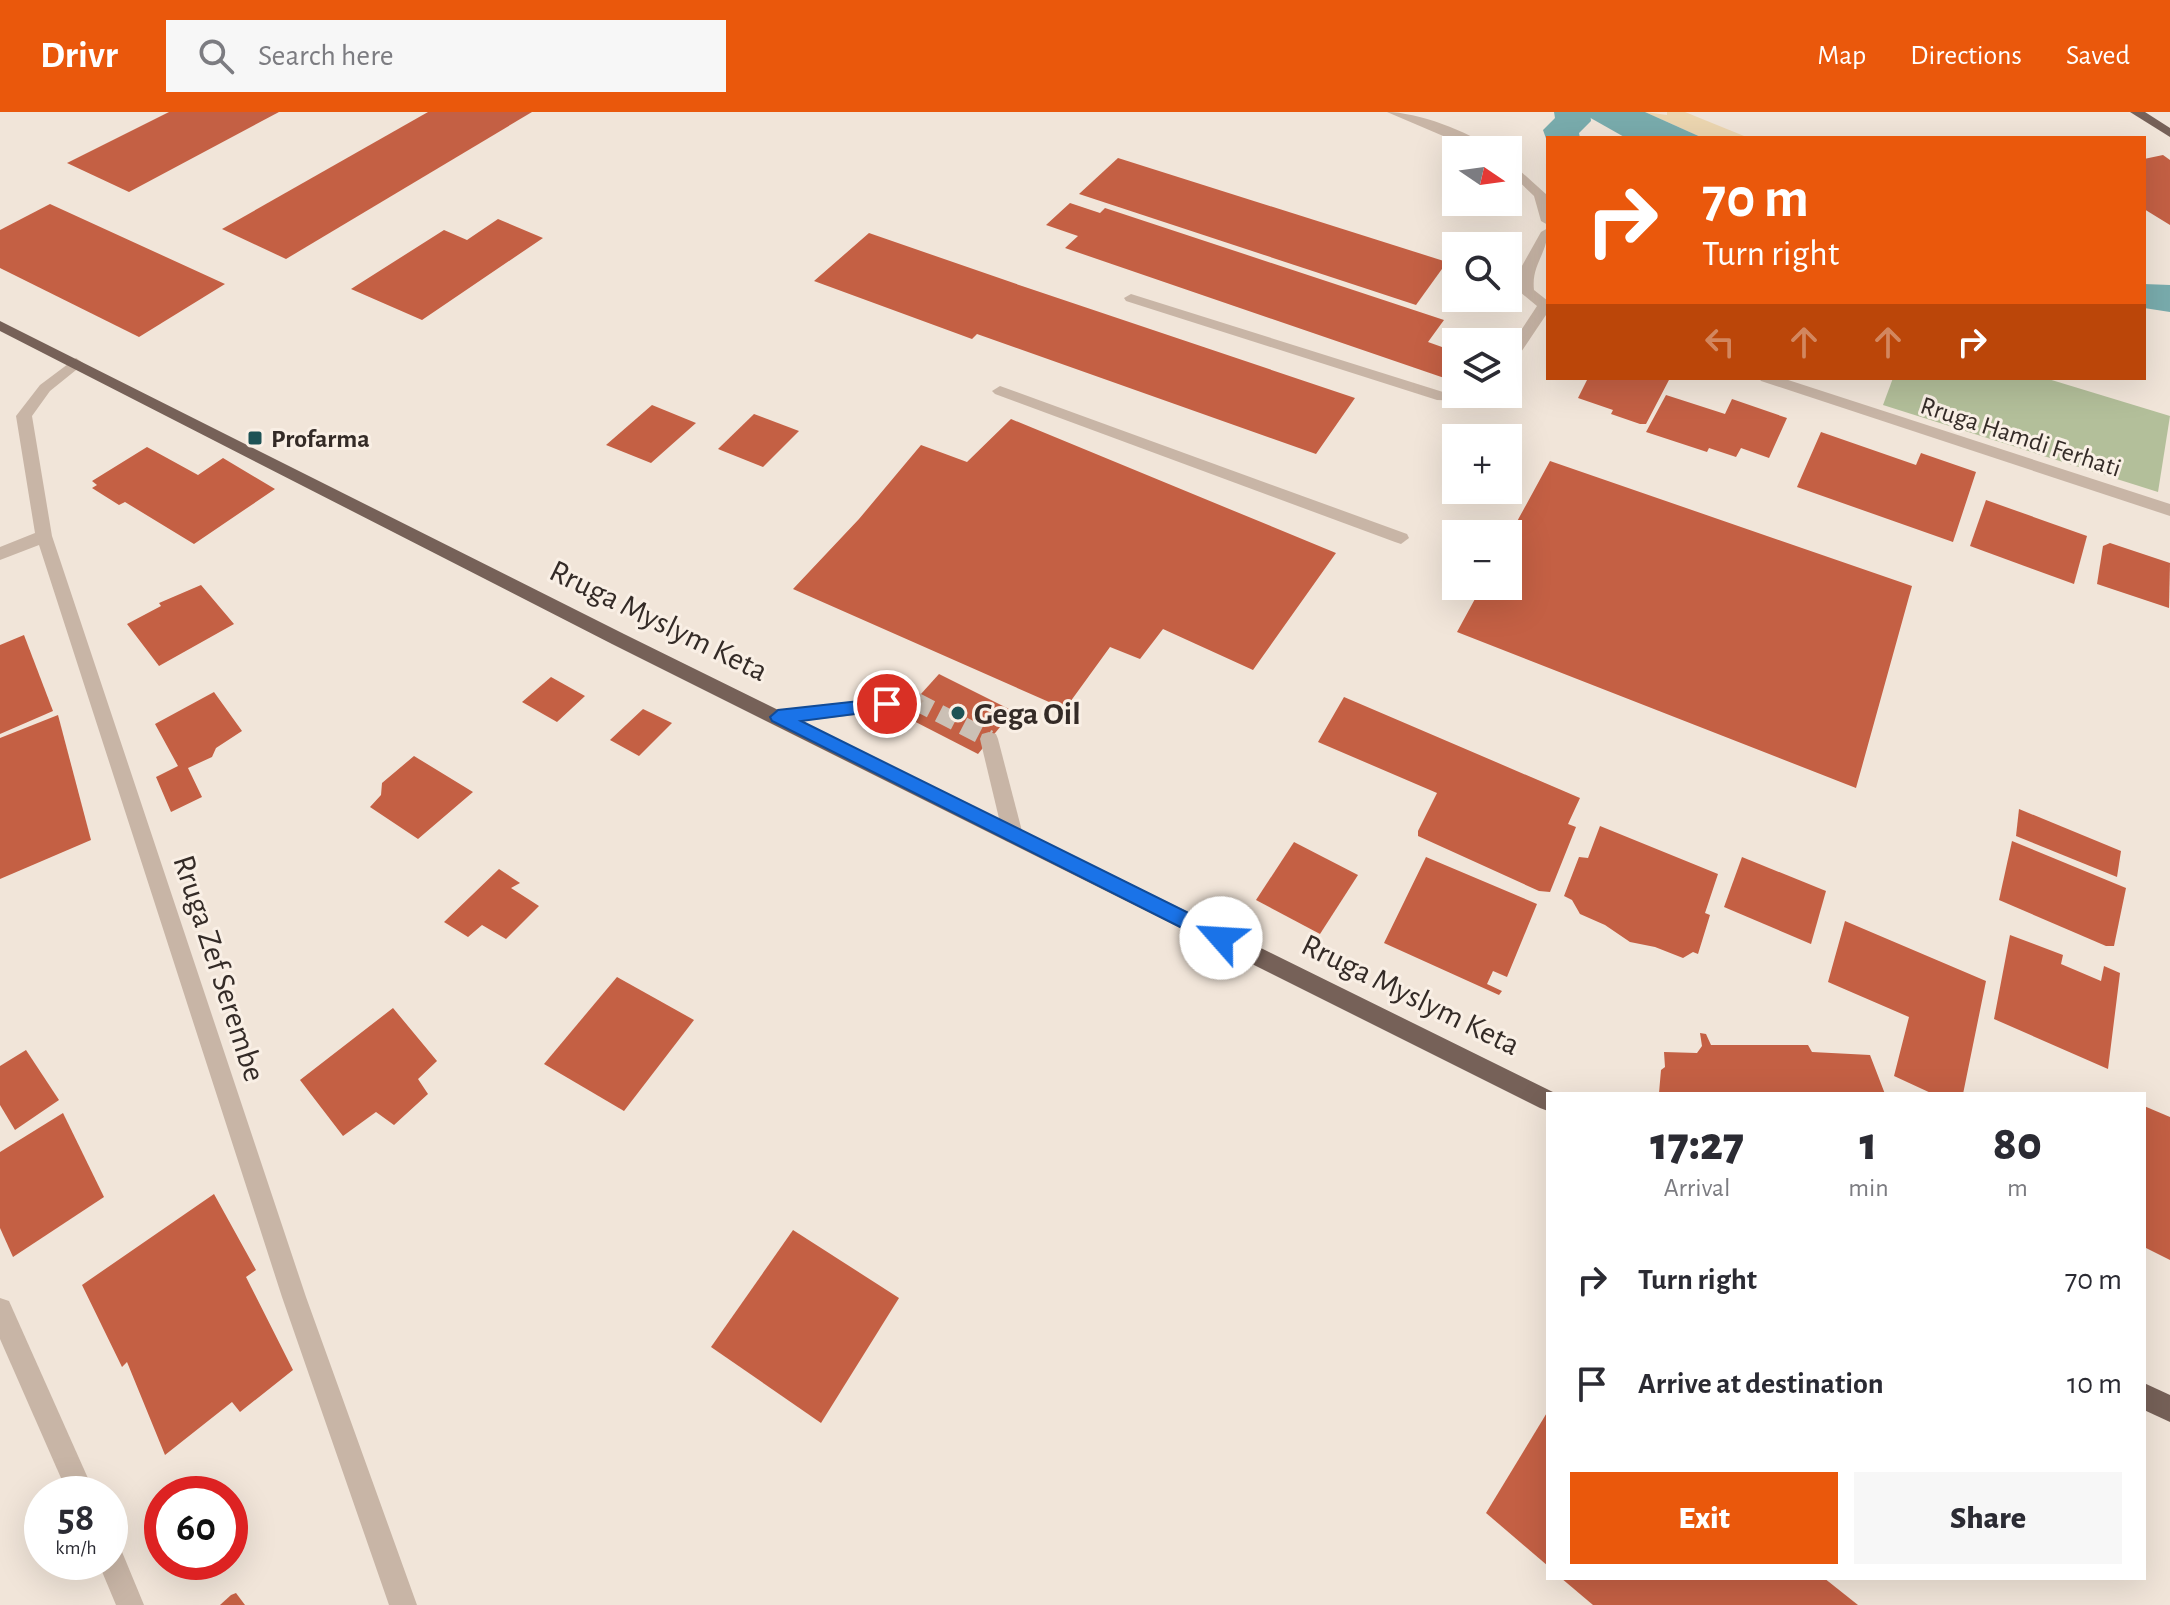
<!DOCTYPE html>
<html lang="en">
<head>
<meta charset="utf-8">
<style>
  :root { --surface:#fff; --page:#f7f7f7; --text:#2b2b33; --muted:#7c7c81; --accent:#ea580c }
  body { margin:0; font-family:"Alegreya Sans",sans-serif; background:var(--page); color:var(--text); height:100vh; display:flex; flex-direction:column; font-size:30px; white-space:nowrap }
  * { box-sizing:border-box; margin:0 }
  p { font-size:26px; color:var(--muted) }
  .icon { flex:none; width:44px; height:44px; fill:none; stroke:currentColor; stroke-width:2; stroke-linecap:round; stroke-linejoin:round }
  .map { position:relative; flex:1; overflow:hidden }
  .panel { position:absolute; left:1546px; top:980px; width:600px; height:488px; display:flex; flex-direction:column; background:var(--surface); border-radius:0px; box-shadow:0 8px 32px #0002 }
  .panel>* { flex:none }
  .top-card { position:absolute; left:1546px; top:24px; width:600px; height:244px; border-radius:0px; box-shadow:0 8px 32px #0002; background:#ea580c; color:#fff; overflow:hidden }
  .needle { width:52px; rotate:103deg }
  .controls { position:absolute; left:1442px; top:24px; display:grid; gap:16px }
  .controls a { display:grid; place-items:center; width:80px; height:80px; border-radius:0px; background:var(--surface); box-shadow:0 8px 32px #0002; font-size:40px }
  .speed { position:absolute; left:24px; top:1364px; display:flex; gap:16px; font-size:40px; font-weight:700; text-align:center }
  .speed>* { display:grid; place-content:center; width:104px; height:104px; border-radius:50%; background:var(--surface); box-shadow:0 8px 32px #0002; line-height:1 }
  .speed small { font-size:20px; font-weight:400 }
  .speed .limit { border:12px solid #d22; background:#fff; color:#111 }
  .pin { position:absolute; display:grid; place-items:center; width:68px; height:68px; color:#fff; margin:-34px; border:4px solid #fff; border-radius:50%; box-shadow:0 2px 8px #0007 }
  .me { position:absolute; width:88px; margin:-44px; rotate:296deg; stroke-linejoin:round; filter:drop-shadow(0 0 6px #0008) }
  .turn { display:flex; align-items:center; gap:28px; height:168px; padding:0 24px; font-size:36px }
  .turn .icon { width:104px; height:104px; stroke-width:2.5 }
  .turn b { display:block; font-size:56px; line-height:68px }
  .lanes { display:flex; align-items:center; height:76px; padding:0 24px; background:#0003; justify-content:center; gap:40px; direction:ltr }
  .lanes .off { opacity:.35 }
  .eta { display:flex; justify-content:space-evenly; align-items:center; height:136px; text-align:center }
  .eta b { font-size:48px; font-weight:800; line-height:56px }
  .primary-button { display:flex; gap:16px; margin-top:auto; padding:16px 24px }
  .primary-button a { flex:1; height:92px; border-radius:0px; background:var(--accent); color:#fff; font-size:32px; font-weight:800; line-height:92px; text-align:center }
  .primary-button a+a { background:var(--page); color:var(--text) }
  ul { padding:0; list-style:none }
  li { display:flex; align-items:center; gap:24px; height:104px; padding:0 24px }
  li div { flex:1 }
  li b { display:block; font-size:30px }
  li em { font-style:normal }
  header { display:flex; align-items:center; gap:48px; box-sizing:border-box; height:112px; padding:0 40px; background:var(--accent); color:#fff }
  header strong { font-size:38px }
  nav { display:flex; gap:44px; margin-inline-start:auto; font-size:28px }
  .search { width:560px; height:72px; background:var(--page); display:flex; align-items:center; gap:20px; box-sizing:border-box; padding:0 28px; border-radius:0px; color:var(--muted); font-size:30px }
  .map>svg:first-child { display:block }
  .green { fill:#b3bf9a }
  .sand { fill:#ecd6b0 }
  .water { fill:#79acad }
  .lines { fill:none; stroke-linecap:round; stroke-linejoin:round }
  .canal { fill:#79acad; fill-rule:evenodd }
  .building { fill:#c46044 }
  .minor-tunnel { stroke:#cbc0b5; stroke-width:18; stroke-dasharray:18 9; stroke-linecap:butt }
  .minor { fill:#c8b5a6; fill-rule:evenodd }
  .major { fill:#766158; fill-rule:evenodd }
  .route { fill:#1a73e8; stroke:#114b97; stroke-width:2 }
  .poi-dot { fill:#1d5255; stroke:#f9efe5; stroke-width:3 }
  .labels { text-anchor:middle; stroke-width:6; stroke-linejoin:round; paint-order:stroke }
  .far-street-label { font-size:26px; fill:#342b27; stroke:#f9efe5 }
  .far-poi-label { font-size:26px; font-weight:bold; fill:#342b27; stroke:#f9efe5; text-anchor:start }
  .street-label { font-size:32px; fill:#342b27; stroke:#f9efe5 }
  .poi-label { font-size:32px; font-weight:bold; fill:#342b27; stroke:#f9efe5; text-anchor:start }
</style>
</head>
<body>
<header>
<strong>Drivr</strong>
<div class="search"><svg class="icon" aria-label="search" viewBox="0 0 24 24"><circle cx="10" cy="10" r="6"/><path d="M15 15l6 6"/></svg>Search here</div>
<nav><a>Map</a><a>Directions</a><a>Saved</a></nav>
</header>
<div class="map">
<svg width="2170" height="1493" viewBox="0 0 2170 1493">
  <rect width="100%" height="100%" fill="#f1e5d9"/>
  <polygon class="green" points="1893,266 2045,266 2170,304 2158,380 1883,293"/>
  <polygon class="sand" points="1645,0 1667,3 1667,0 1685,0 1749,26 1703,26"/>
  <g class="water">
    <polygon points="1580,0 1645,0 1703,26 1626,26"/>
    <polygon points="2144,172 2170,173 2170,200 2144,196"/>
  </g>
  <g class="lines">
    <polygon class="canal" points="1554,0 1590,0 1591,9 1579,21 1580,26 1548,26 1548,32 1543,18 1555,6"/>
  </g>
  <g class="building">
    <polygon points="169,0 279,0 129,80 67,51"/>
    <polygon points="428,0 532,0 286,147 222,117"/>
    <polygon points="2163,43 2170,48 2170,113 2144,97 2144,47"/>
    <polygon points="1118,46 1447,150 1416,193 1079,82"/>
    <polygon points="1070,91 1100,101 1105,96 1444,208 1428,230 1456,240 1456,270 1065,136 1078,124 1046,113"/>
    <polygon points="50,92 225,172 139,225 0,156 0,118"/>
    <polygon points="498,107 543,126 422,208 351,177 444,118 467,128"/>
    <polygon points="869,121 1025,175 1355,286 1316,342 977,222 972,227 814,169"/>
    <polygon points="1588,266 1670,266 1646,312 1640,312 1611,302 1613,298 1578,286"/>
    <polygon points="1666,283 1725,302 1732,287 1787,306 1769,346 1741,336 1736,345 1709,336 1707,340 1646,320"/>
    <polygon points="652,293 696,311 651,351 606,333"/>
    <polygon points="754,302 799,319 763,355 718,337"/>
    <polygon points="1011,307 1336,441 1253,558 1163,517 1140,547 1110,535 1065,597 793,477 859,407 921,333 967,350"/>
    <polygon points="1821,320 1916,353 1921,341 1976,360 1953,430 1797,375"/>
    <polygon points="147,335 198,363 223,346 275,377 194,432 125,390 119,393 92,376 97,373 92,369"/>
    <polygon points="1550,349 1912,474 1856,676 1457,520 1482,474 1508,474 1508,426"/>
    <polygon points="1986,388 2087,424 2074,472 1970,434"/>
    <polygon points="2110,431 2170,451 2169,496 2097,472 2103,434"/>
    <polygon points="201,473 234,512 159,554 127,512 161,494 159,491"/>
    <polygon points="24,523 53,599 0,622 0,533"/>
    <polygon points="939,562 1013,599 978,642 902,603"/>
    <polygon points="551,565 585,584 557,610 522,590"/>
    <polygon points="214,580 242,619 216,636 212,645 188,656 202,685 171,700 156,665 178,654 155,612"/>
    <polygon points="1344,585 1580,686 1568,712 1576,715 1550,780 1539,779 1418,724 1418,719 1437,681 1318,630"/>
    <polygon points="643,597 672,611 639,644 610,628"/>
    <polygon points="58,603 91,728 0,767 0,626"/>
    <polygon points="414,644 473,680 418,727 370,695 381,683 382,671"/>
    <polygon points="2019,697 2121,739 2117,765 2016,724"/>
    <polygon points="1600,714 1718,762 1705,801 1710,803 1698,842 1693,840 1683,846 1655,835 1630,830 1605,813 1580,802 1572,788 1564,784 1579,745 1588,746"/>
    <polygon points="2012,729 2126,776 2114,834 2106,834 1999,788"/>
    <polygon points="1294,730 1358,763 1320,822 1256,788"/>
    <polygon points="1426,745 1537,792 1507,865 1493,859 1487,872 1502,879 1499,883 1384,831"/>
    <polygon points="1742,745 1826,779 1811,832 1724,795"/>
    <polygon points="499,757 520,771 511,776 539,794 506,827 482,813 468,825 444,810"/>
    <polygon points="1845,809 1986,869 1963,982 1933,982 1894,964 1909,905 1828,870"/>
    <polygon points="2010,823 2063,843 2061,852 2101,869 2104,854 2120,861 2108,957 1994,907"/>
    <polygon points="617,865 694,908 624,999 544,952"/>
    <polygon points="393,896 437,949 418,967 428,982 394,1013 376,1000 343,1024 300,968"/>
    <polygon points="1700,921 1706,922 1711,933 1808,933 1812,940 1870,943 1885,982 1659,981 1661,958 1665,955 1664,940 1697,941 1702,934"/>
    <polygon points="26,938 59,988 15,1018 0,993 0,954"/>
    <polygon points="2144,994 2170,1005 2170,1148 2144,1135"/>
    <polygon points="63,1001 104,1085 13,1145 0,1116 0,1040"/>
    <polygon points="214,1082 256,1158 246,1165 293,1258 240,1300 232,1290 165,1343 127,1250 122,1255 82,1173"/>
    <polygon points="793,1118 899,1186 821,1311 711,1235"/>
    <polygon points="1548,1299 1548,1454 1486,1401"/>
    <polygon points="1561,1466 1824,1466 1858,1493 1593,1493"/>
    <polygon points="236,1481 245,1493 220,1493 231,1483"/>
  </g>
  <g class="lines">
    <polyline class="minor-tunnel" points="915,589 989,627"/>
    <g class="minor">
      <path d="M1387,0C1416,0 1470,19 1492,38H1476Z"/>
      <polygon points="1508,48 1547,83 1548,113 1541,109 1534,84 1508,59"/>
      <path d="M1548,116C1548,142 1531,152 1534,178L1548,189V200L1513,252L1508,254V238L1537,194L1520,180L1518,161L1541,120Z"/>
      <polygon points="1131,182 1443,280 1494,282 1484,290 1437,288 1126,189 1124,186"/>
      <polygon points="76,246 83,251 81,254 50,279 32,304 52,424 306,1185 417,1493 389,1493 282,1185 39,433 0,448 0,435 35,421 16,304 40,273"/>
      <polygon points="1759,266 1782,266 2170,392 2170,404 1761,269"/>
      <polygon points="1000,274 1407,422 1409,426 1401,432 1395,430 995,282 992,279"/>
      <polygon points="915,582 924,589 915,596 778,612 769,605 778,598"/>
      <polygon points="989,620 996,622 998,627 1023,723 1020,729 1013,731 1006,729 1003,723 980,627 982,622"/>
      <polygon points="0,1186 9,1189 95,1382 68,1382 0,1227"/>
      <polygon points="110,1431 120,1435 144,1493 116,1493 98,1450 110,1450"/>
    </g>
    <g class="major">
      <polygon points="2130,0 2145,0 2170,16 2170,25"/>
      <polygon points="0,209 624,522 1557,982 1548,982 1548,999 1540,996 612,532 0,219"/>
      <polygon points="2144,1271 2170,1283 2170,1310 2144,1298"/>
    </g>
  </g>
  <polygon class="route" points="887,586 893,588 896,592 893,597 801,609 1227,820 1230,826 1227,832 1221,834 1214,832 772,609 770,605 778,598"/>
  <g class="poi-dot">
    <rect x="247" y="318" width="16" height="16" rx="4"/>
    <circle cx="958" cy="601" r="8"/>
  </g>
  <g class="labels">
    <g class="far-street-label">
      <text transform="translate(2021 324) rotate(18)" y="9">Rruga Hamdi Ferhati</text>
    </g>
    <g class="far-poi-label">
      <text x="271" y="335">Profarma</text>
    </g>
    <g class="street-label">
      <text transform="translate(659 508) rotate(26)" y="11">Rruga Myslym Keta</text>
      <text transform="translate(220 856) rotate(72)" y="11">Rruga Zef Serembe</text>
      <text transform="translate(1411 882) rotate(26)" y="11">Rruga Myslym Keta</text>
    </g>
    <g class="poi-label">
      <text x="974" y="612">Gega Oil</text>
    </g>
  </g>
</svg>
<div class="controls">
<a><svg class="needle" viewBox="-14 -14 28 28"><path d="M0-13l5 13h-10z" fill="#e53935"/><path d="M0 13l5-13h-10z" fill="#7c7c81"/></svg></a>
<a><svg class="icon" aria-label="search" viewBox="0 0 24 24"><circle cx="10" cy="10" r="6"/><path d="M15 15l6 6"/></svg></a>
<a><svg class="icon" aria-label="layers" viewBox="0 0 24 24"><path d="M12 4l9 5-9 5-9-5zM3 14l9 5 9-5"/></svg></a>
<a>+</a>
<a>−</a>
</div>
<div class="speed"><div>58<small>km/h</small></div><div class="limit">60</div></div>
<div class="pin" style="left:887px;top:592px;background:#d93025"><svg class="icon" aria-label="arrive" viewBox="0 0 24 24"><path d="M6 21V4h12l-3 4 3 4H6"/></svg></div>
<svg class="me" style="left:1221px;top:826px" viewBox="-20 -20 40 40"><circle r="19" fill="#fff"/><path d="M0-13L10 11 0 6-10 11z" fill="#1a73e8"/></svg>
<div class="top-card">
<div class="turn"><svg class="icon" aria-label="right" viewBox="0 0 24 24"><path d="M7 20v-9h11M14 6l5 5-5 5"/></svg><div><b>70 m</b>Turn right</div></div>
<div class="lanes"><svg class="icon off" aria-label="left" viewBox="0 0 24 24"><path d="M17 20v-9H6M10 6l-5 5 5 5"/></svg><svg class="icon off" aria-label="ahead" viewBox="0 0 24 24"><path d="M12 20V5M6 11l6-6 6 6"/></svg><svg class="icon off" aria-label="ahead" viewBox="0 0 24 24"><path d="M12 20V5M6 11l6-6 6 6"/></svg><svg class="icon" aria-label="right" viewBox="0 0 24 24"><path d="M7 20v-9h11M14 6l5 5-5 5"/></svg></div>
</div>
<section class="panel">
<div class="eta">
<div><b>17:27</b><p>Arrival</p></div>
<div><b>1</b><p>min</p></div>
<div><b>80</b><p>m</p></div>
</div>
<ul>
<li><svg class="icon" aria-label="right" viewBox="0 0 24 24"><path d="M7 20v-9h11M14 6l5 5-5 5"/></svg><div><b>Turn right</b></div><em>70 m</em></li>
<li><svg class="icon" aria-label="arrive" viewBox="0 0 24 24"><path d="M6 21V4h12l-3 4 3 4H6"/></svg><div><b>Arrive at destination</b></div><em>10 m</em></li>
</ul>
<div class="primary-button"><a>Exit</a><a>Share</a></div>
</section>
</div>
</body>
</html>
